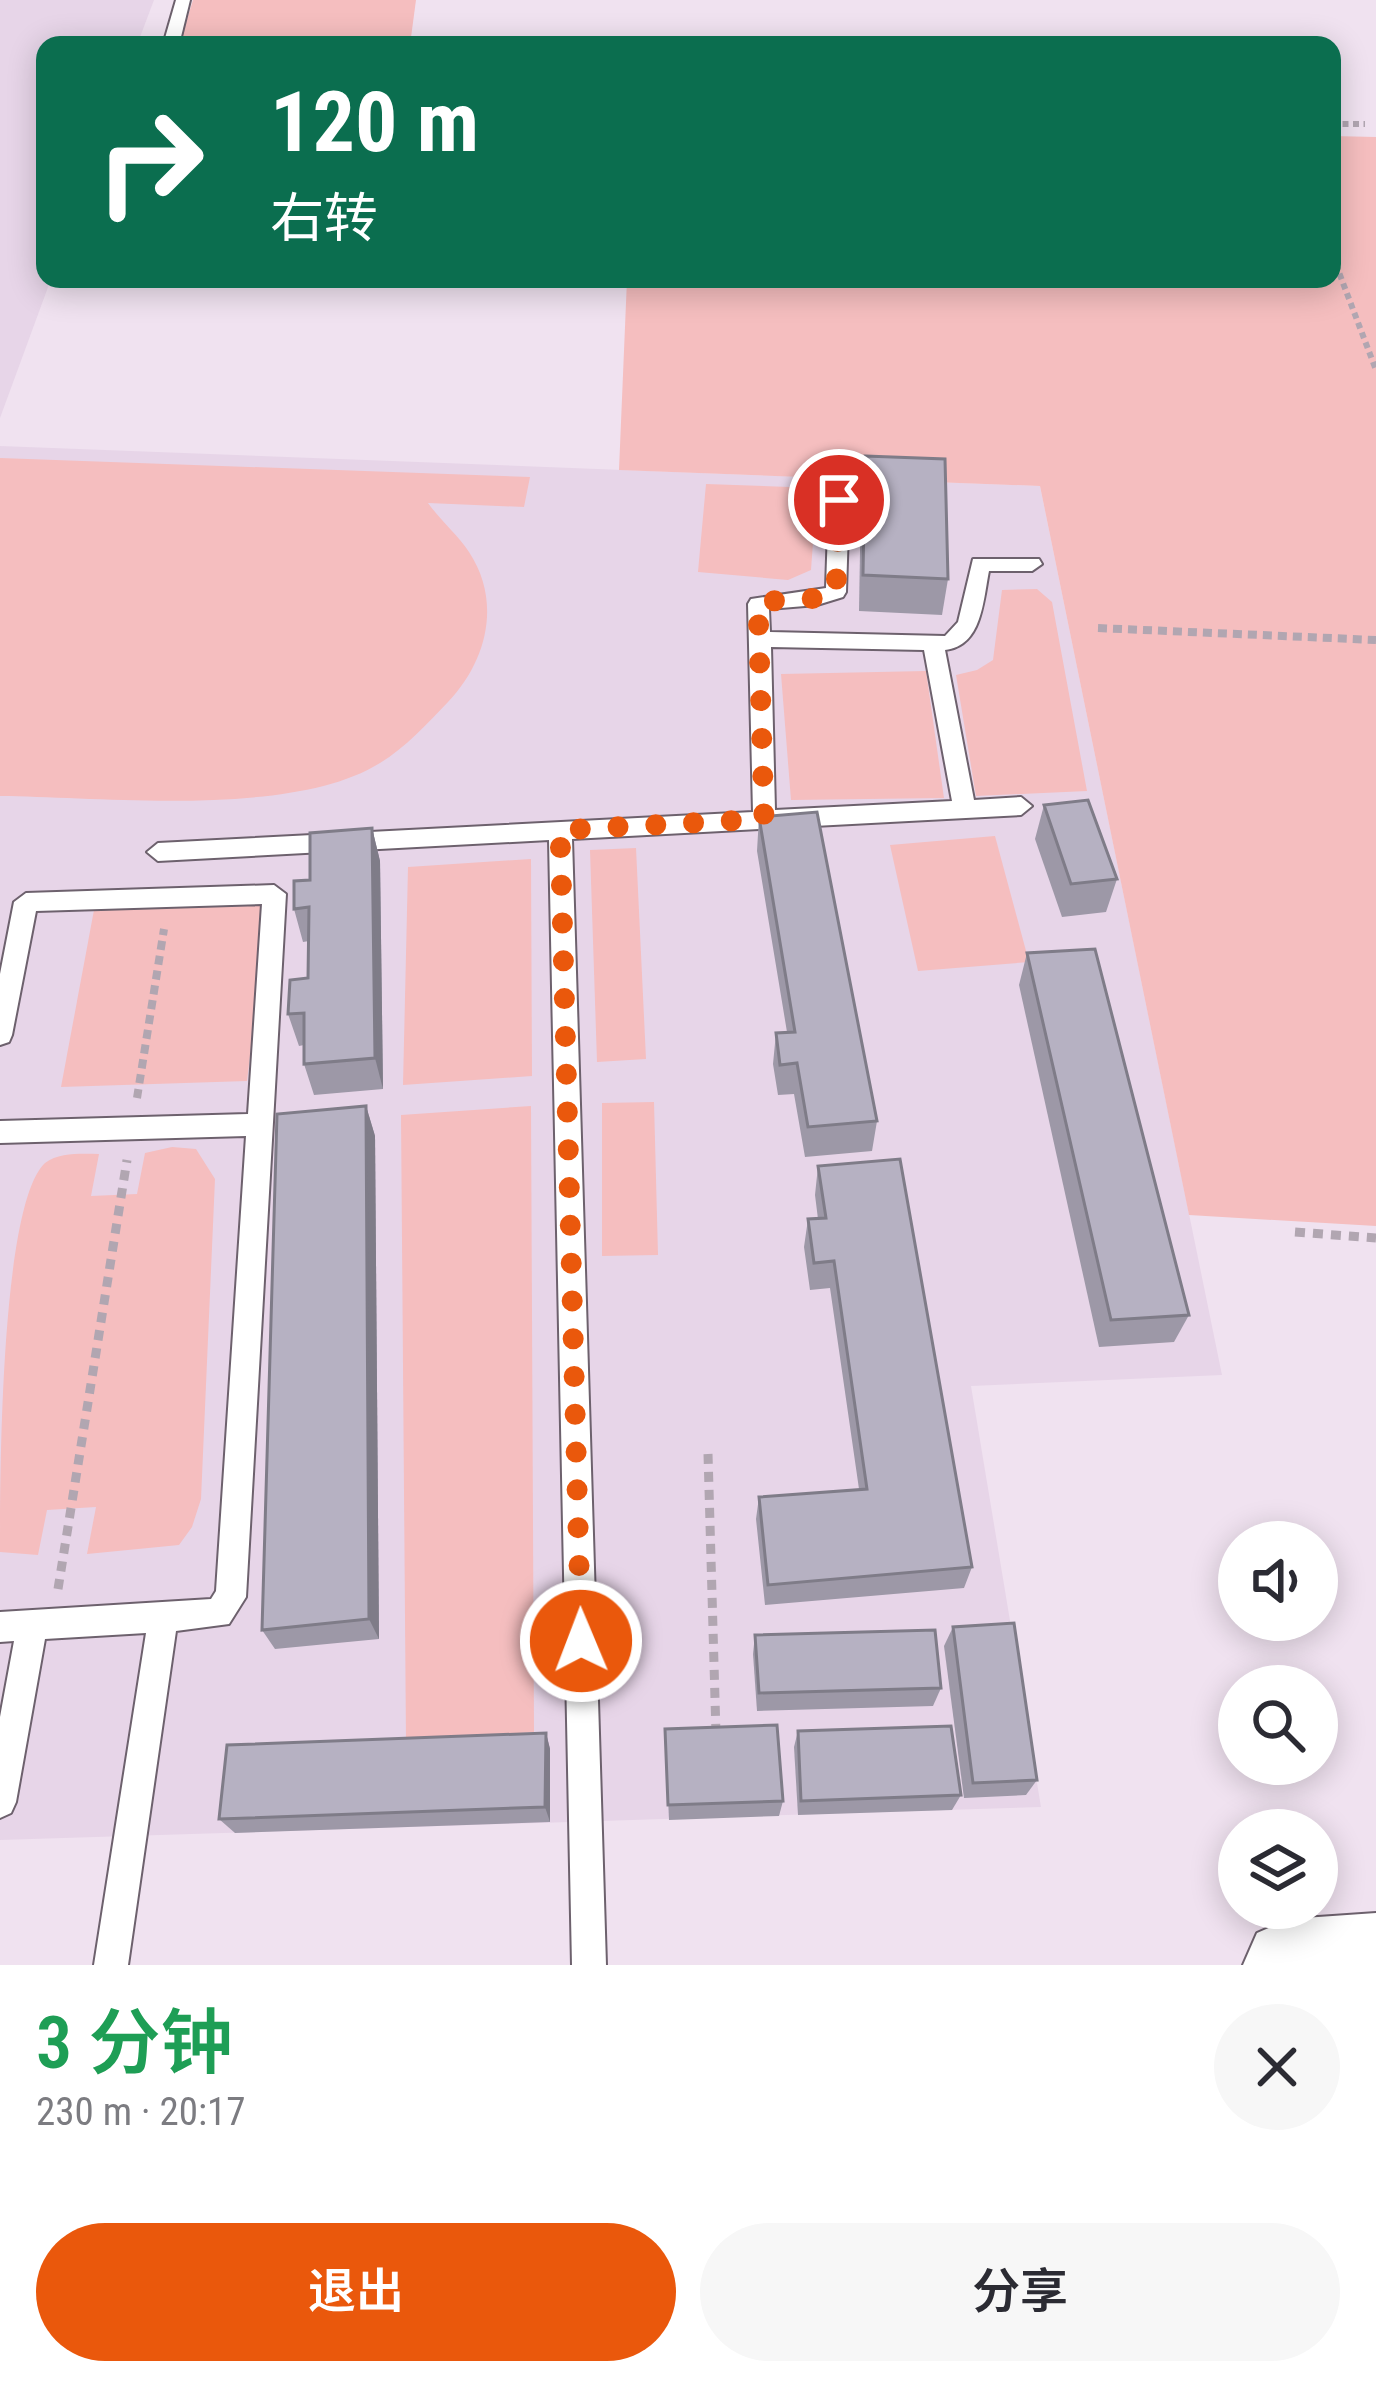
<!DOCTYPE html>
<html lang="zh">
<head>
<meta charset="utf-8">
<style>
  :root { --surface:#fff; --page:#f7f7f7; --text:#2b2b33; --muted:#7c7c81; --accent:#ea580c }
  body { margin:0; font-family:"Roboto Condensed","Noto Sans SC",sans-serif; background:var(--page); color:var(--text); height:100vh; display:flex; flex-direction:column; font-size:45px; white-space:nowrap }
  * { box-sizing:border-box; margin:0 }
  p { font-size:39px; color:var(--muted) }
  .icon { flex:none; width:66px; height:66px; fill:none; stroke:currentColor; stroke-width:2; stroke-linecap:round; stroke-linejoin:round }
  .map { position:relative; height:1965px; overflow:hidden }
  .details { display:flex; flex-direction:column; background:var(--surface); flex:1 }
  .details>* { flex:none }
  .hud { position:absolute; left:36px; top:36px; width:1305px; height:252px; border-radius:24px; box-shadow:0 6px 30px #0003; background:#0b6e4f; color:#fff; overflow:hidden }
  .fabs { position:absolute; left:1218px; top:1521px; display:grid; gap:24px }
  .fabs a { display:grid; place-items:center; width:120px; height:120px; border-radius:50%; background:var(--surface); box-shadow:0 6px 30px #0003; font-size:60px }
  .pin { position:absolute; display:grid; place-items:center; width:102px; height:102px; color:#fff; margin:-51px; border:6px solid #fff; border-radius:50%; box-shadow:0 3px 12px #0007 }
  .me { position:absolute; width:132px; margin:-66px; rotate:359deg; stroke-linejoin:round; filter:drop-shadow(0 0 9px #0008) }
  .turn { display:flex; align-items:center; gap:42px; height:252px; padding:0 36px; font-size:54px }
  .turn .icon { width:156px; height:156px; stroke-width:2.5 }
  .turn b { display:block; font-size:84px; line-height:102px }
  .round { display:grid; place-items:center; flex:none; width:126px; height:126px; border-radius:63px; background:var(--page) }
  .overview { display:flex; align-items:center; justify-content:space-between; height:204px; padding:0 36px }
  h1 { font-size:72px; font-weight:600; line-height:90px; color:#1e9e55 }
  .action { display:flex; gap:24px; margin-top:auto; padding:24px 36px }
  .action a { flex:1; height:138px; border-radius:72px; background:var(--accent); color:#fff; font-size:48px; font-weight:600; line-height:138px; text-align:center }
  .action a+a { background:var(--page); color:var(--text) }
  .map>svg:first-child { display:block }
  .built { fill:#e7d5e8 }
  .green { fill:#f5bebf }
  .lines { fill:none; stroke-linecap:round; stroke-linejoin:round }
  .lane-casing { stroke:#6d616d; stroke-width:4 }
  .secondary-casing { stroke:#6d616d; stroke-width:4 }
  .path-far2 { stroke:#b1a6b1; stroke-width:6; stroke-dasharray:6 4.5; stroke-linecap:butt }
  .path-far1 { stroke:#b1a6b1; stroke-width:8; stroke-dasharray:9 6; stroke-linecap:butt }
  .path { stroke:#b1a6b1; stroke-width:9; stroke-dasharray:10 8; stroke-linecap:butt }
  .lane { fill:#fff; fill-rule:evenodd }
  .secondary { fill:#fff; fill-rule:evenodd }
  .wall { fill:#9d98a7 }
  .shaded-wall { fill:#7f7c88 }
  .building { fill:#b6b1c2; stroke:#7f7c88; stroke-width:3 }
  .route { stroke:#ea580c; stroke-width:21; stroke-dasharray:0 37.8 }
</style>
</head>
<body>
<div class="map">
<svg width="1376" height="1965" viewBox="0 0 1376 1965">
  <rect width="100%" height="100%" fill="#f0e2f0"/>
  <g class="built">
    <polygon points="0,0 154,0 137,45 45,45 45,279 51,279 0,418"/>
    <polygon points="0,446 1040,486 1222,1375 971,1386 1041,1807 0,1840"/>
  </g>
  <g class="green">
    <polygon points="193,0 416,0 410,45 179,45"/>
    <polygon points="1332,136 1376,137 1376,1226 1189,1215 1040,486 619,470 627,279 1332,279"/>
    <path d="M0,458L530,477L524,507L428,503C440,520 458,535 469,552C502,602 487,661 448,702C428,723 405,748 380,763C292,818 103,797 0,796Z"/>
    <polygon points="706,484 817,488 811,570 788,580 698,572"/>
    <polygon points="1037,589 1052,602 1087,791 976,796 956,675 977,670 993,660 1002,590"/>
    <polygon points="926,671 944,798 791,800 781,674"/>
    <polygon points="995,836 1029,962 918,971 890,845"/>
    <polygon points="636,848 646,1059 597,1062 590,850"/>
    <polygon points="531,859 532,1076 403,1085 408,867"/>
    <polygon points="268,905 247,1081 61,1087 94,910"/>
    <polygon points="654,1102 658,1255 602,1256 602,1103"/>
    <polygon points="531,1106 534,1732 406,1742 401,1115"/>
    <path d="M172,1147L196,1149L215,1179L201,1499L192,1527L179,1545L87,1554L96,1507L47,1510L38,1555L0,1552C0,1481 0,1205 45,1163C60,1152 82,1154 99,1154L91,1196L137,1194L145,1153Z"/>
  </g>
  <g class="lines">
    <g class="lane-casing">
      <g id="lane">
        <polygon points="176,0 190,0 179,45 163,45"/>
        <path d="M839,493L849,499L846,592L843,597L817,605L769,609L770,632L945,636L958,622L973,559H1039L1042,564L1032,571H989C983,601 982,646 945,650L974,800L1021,797L1032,806L1021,815L572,839L606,1965H572L549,840L158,861L147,852L158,843L753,812L748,604L751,599L826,588L829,499ZM771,647L924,650L952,801L775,810Z"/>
        <polygon points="274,885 286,894 246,1597 229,1624 176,1631 128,1965 94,1965 146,1633 45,1639 16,1802 11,1813 0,1818 0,1717 14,1641 0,1642 0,1612 211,1599 216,1591 246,1136 0,1143 0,1121 248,1114 262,904 36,911 12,1035 9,1042 0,1045 0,974 14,902 26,893"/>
      </g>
    </g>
    <g class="secondary-casing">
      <polygon id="secondary" points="1376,1913 1376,1965 1243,1965 1257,1933 1289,1919"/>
    </g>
    <g class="path-far2">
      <polyline points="1332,124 1365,124"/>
      <polyline points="1332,254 1376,370"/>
    </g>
    <g class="path-far1">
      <polyline points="1098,628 1376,640"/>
      <polyline points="137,1098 164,929"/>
    </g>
    <g class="path">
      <polyline points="1295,1232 1376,1238"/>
      <polyline points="708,1454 716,1734"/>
      <polyline points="58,1589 127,1160"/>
    </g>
    <use href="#lane" class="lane"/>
    <use href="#secondary" class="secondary"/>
  </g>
  <g class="wall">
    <polygon points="865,456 948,579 942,615 859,611 861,492"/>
    <polygon points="1044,805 1117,879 1106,912 1062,917 1035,839"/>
    <polygon points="759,817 877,1121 872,1151 805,1157 794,1094 778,1095 773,1064 776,1033 787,1032 757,851"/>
    <polygon points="372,828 380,861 383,1089 314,1095 304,1064 304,1045 299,1046 288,1014 308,978 309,941 303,942 294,909 310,880"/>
    <polygon points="1027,953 1189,1315 1174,1342 1099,1347 1019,985"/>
    <polygon points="366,1106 375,1136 379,1639 275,1649 262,1630"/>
    <polygon points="818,1166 972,1567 964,1588 765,1605 756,1519 759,1497 859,1489 830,1288 810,1290 804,1247 808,1219 818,1219 815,1195"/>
    <polygon points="953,1627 1037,1780 1026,1795 964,1798 944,1646"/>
    <polygon points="755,1635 941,1688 933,1706 757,1711 753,1654"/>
    <polygon points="665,1729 783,1801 779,1816 669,1820"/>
    <polygon points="798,1731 961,1795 952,1810 798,1815 794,1747"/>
    <polygon points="546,1733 550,1749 550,1822 235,1833 219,1819"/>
  </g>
  <g class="shaded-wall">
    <polygon points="372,828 380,861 383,1089 375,1058"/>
    <polygon points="366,1106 375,1136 379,1639 369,1619"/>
    <polygon points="546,1733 550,1749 550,1822 545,1807"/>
  </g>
  <g class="building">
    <polygon points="865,456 945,459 948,579 863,575"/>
    <polygon points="1088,800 1117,879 1071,884 1044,805"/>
    <polygon points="817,812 877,1121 808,1127 797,1063 780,1065 776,1033 795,1032 759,817"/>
    <polygon points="372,828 375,1058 304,1064 304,1013 288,1014 290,980 308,978 309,907 294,909 294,881 310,880 310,833"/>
    <polygon points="1095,949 1189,1315 1111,1320 1027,953"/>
    <polygon points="366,1106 369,1619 262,1630 277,1114"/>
    <polygon points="900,1159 972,1567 768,1585 759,1497 867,1489 834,1261 814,1263 808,1219 826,1218 818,1166"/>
    <polygon points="1014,1623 1037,1780 973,1783 953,1627"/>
    <polygon points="935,1630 941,1688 759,1693 755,1635"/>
    <polygon points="777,1725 783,1801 668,1805 665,1729"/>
    <polygon points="951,1726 961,1795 801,1801 798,1731"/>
    <polygon points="546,1733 545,1807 219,1819 227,1745"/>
  </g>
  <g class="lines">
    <path class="route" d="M581,1641L560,830L764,819L758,604C784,596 812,604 836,592L839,500"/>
  </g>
</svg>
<div class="fabs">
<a><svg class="icon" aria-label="sound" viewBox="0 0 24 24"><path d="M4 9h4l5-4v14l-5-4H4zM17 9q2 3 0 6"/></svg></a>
<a><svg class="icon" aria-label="search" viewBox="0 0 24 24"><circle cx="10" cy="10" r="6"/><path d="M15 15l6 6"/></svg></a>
<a><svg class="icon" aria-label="layers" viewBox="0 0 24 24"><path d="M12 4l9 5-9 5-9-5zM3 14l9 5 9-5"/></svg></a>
</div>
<div class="pin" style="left:839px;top:500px;background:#d93025"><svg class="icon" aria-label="arrive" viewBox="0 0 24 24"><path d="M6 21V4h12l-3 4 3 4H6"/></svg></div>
<svg class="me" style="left:581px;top:1641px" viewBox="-20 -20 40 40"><circle r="17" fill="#ea580c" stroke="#fff" stroke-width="3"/><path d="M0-11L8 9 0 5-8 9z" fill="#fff"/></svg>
<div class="hud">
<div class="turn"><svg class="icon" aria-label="right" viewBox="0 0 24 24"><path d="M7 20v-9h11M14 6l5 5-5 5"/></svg><div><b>120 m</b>右转</div></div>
</div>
</div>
<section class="details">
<div class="overview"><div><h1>3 分钟</h1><p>230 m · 20:17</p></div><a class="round"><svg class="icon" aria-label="close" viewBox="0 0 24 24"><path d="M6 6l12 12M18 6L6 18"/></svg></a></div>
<div class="action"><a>退出</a><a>分享</a></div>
</section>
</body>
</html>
